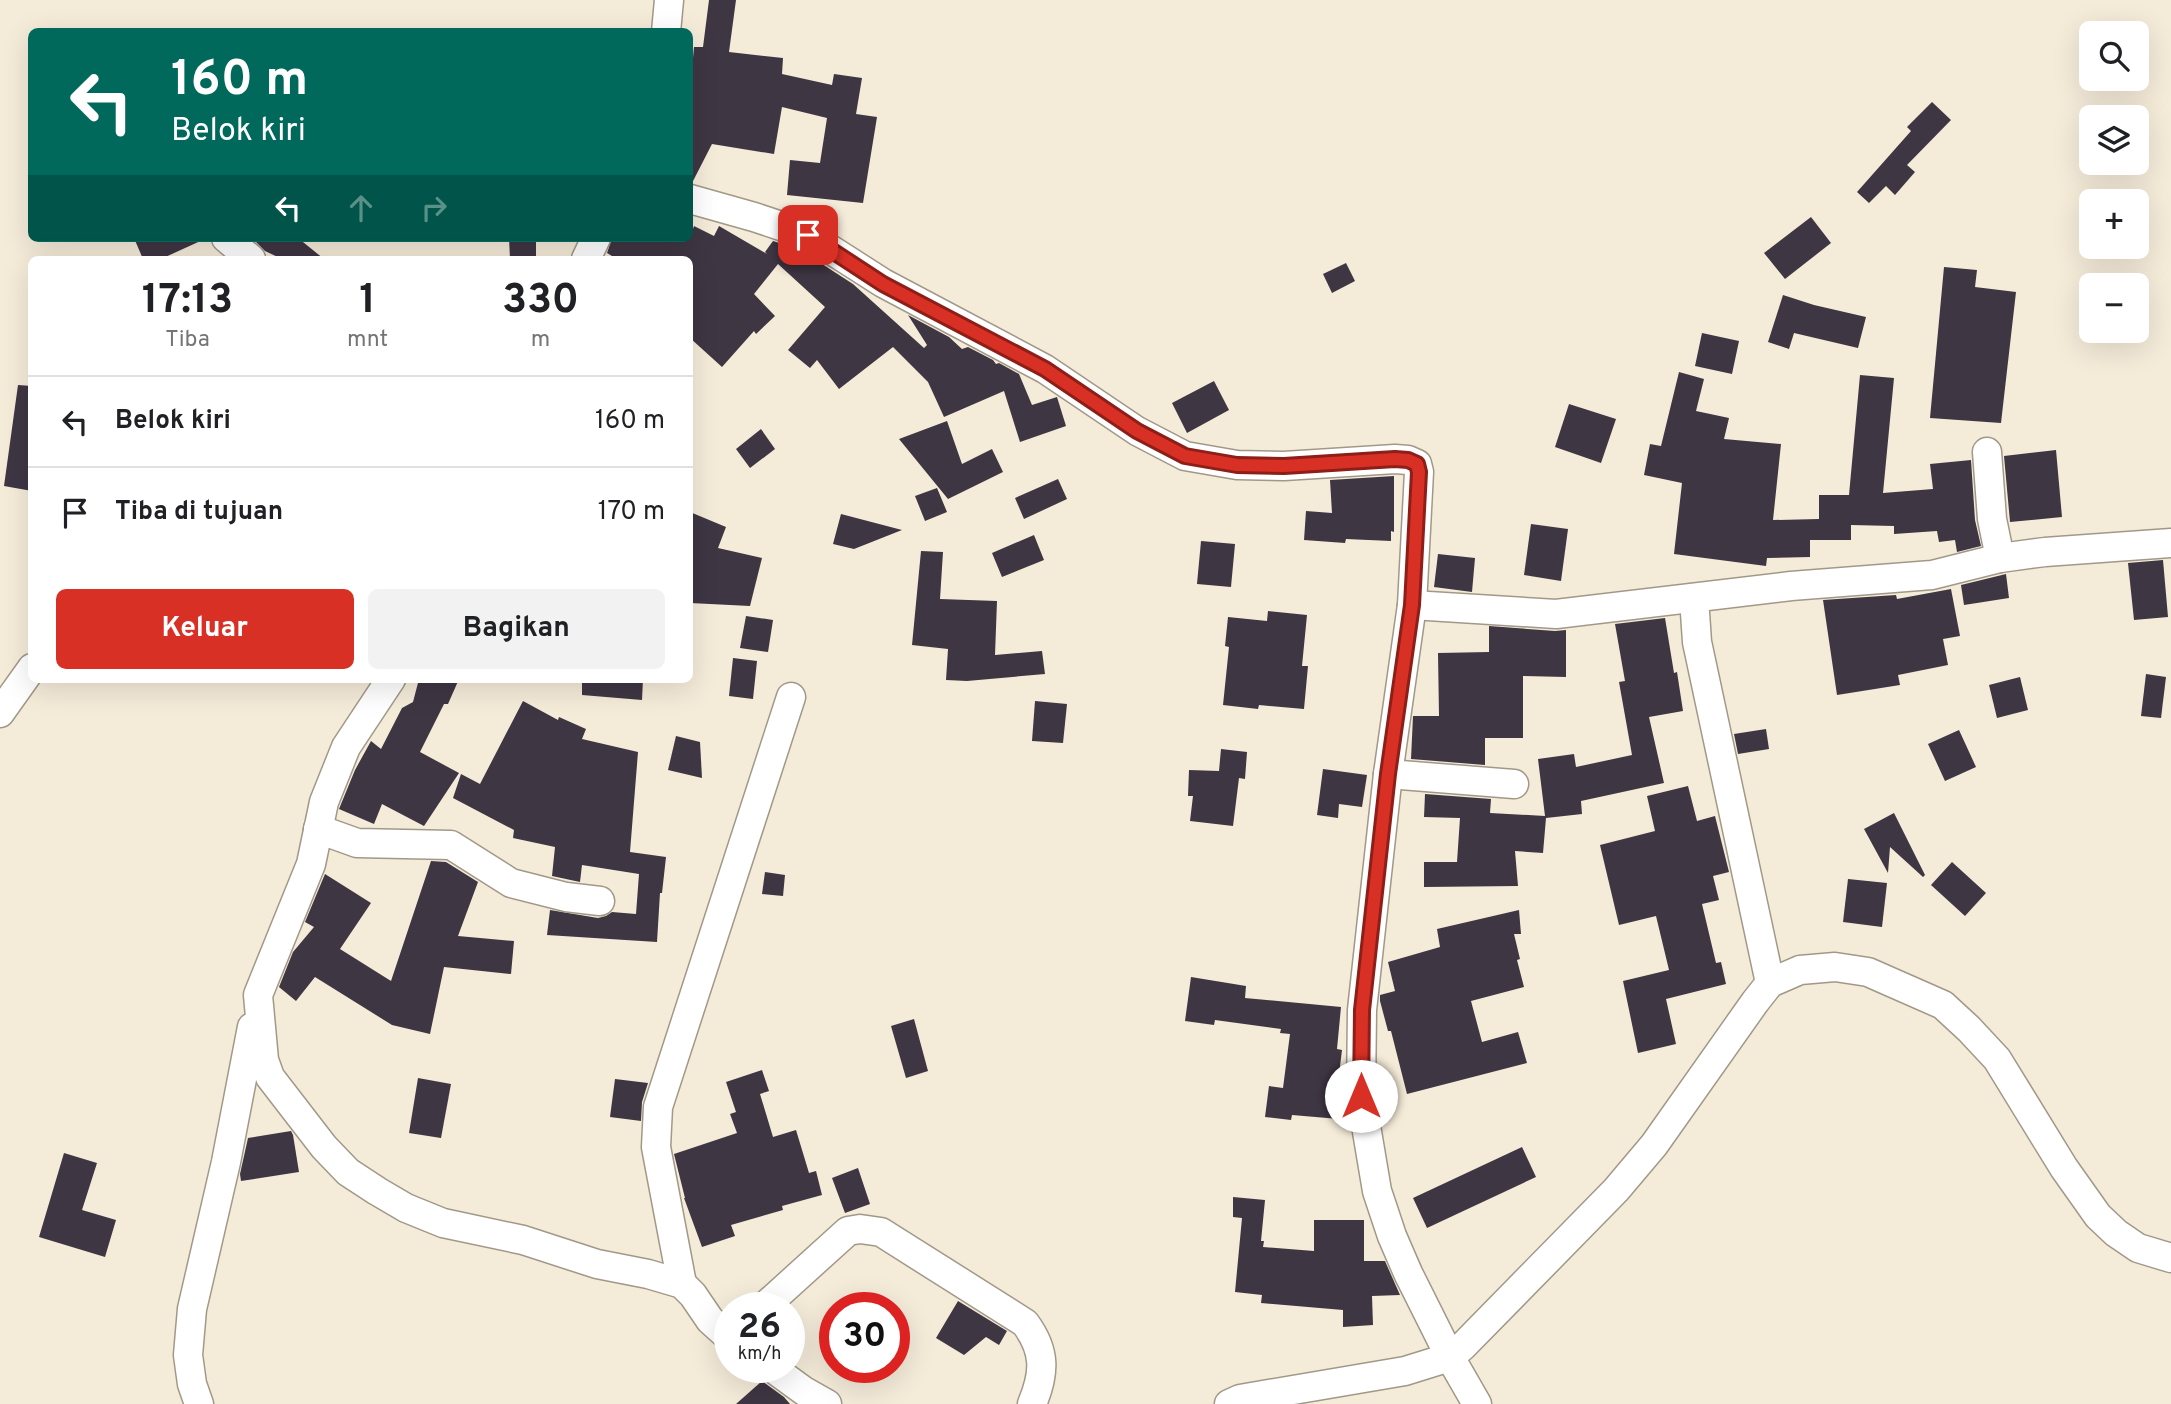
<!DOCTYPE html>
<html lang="id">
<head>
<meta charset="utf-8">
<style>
  :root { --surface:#fff; --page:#f2f2f2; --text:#202124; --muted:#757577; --line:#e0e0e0; --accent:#d93025 }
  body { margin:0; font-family:Overpass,sans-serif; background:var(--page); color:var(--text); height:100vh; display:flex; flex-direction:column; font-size:26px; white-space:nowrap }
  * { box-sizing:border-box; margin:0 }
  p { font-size:23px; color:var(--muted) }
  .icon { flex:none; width:38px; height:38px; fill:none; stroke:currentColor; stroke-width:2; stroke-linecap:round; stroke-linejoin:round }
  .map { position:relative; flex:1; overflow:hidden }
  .sheet { position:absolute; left:28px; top:256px; width:665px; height:427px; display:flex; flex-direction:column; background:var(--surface); border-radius:10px; box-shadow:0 7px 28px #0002 }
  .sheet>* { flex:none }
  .guide { position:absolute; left:28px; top:28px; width:665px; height:214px; border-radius:10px; box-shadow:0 7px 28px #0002; background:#00695c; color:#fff; overflow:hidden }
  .tools { position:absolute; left:2079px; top:21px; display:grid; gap:14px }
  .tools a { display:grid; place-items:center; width:70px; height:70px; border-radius:10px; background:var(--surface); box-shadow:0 7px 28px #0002; font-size:35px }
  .speed { position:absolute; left:714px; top:1292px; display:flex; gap:14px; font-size:35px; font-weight:700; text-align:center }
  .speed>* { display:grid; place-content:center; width:91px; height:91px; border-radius:50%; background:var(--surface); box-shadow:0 7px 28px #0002; line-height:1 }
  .speed small { font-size:18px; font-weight:400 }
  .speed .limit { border:10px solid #d22; background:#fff; color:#111 }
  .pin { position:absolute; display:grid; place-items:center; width:60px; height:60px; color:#fff; margin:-30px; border-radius:14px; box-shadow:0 4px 10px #0006 }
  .me { position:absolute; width:77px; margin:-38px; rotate:0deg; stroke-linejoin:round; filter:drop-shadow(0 0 5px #0008) }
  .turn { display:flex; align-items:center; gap:24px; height:147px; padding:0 28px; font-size:32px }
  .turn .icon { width:91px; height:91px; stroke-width:2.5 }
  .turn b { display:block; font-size:49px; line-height:60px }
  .lanes { display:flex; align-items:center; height:66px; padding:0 28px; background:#0003; justify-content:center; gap:35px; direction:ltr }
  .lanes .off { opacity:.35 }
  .eta { display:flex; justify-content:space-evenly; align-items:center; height:119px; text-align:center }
  .eta b { font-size:42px; font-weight:700; line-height:49px }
  .primary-button { display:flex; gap:14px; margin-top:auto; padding:14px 28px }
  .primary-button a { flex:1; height:80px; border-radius:10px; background:var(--accent); color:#fff; font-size:28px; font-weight:700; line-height:80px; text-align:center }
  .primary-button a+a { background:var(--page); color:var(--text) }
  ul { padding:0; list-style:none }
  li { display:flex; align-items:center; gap:21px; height:91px; padding:0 28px; border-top:2px solid var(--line) }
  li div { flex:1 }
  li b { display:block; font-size:26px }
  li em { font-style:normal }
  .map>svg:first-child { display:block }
  .building { fill:#3e3643 }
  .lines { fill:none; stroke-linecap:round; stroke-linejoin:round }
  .minor-casing { stroke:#a29888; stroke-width:31 }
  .minor { stroke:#fff; stroke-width:28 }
  .route-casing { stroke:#8d1f18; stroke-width:18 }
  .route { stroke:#d93025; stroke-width:12 }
</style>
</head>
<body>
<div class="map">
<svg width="2171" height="1404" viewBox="0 0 2171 1404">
  <rect width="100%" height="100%" fill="#f5ebd9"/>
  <g class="building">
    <polygon points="709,0 736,0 729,52 783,58 782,74 832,85 834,74 862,78 856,114 877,117 863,203 787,195 790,160 820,163 827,118 782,107 774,154 712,144 692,183 690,183 690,90 694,47 703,47"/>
    <polygon points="1932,102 1951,120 1907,165 1915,172 1895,195 1886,186 1869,203 1857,192 1911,131 1907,127"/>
    <polygon points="1811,217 1831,243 1785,279 1764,253"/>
    <polygon points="694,226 714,236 719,226 767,254 765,252 773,241 795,248 801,253 802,251 853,284 924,348 927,345 908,315 949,337 962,349 968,347 993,360 996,364 999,363 1019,374 1032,405 1057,397 1066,426 1020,442 1004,391 944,417 928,382 893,347 839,389 817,360 810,368 788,350 825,307 778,264 754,294 775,316 756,334 754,331 722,367 690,338 690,259 617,259 607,253 612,238 690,238"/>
    <polygon points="134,238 207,238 161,259 143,259"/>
    <polygon points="252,238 298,238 324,259 282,259 265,251"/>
    <polygon points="509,238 536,238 536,259 510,259"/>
    <polygon points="1346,263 1355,281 1332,293 1323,274"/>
    <polygon points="1944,267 1977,270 1975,287 2016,292 2001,423 1930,418"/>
    <polygon points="1783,295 1814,305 1866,317 1858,348 1794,333 1789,349 1768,342"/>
    <polygon points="1702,333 1739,341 1732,374 1695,366"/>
    <polygon points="1679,372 1704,379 1696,411 1729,418 1724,439 1781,444 1773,520 1819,519 1819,495 1849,495 1860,375 1894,378 1883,493 1933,489 1930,464 1971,460 1975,520 1981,546 1957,552 1955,540 1939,542 1937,531 1894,534 1894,526 1851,525 1851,540 1810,540 1810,557 1767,558 1766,566 1674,554 1682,483 1644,475 1650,444 1661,446"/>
    <polygon points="1214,381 1229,410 1187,433 1172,403"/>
    <polygon points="18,385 32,386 32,491 4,486"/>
    <polygon points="1569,404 1616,419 1601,463 1555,447"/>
    <polygon points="947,421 962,464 992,449 1003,472 948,499 899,439"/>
    <polygon points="761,429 775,449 750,468 736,449"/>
    <polygon points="2056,450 2062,517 2010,522 2004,456"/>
    <polygon points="1394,476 1394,532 1391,531 1391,541 1346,539 1345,543 1304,540 1306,511 1332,513 1330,480"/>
    <polygon points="1058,479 1067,499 1024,519 1015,498"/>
    <polygon points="937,488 947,512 925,521 915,496"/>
    <polygon points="690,512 726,527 718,548 762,558 750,606 690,603"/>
    <polygon points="841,514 902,530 854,549 833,544"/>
    <polygon points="1531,524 1568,529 1561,581 1524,575"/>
    <polygon points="1034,535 1044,560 1002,577 992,553"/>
    <polygon points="1201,541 1235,544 1231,587 1197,584"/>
    <polygon points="921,551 943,552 940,599 997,601 995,655 1042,651 1045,674 967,681 946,680 948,649 912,645"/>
    <polygon points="1438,554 1475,558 1472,592 1434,587"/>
    <polygon points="2163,560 2168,617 2134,620 2128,563"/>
    <polygon points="2006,574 2009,598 1964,605 1961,585"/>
    <polygon points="1951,589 1960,636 1943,639 1948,665 1898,675 1900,685 1837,695 1823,600 1896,595 1897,599"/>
    <polygon points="1268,611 1307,615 1302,666 1308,666 1304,709 1259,705 1258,709 1223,705 1229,647 1225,646 1228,617 1267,621"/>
    <polygon points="746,616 773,620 768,652 740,648"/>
    <polygon points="1665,618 1674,673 1677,672 1683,711 1649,717 1664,783 1581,801 1582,814 1546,818 1543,853 1515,851 1518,886 1424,887 1424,862 1457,862 1460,818 1424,817 1425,794 1491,799 1490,813 1545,816 1538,759 1574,754 1576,767 1632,755 1619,682 1625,681 1615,624"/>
    <polygon points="1489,626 1555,631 1566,630 1566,677 1523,676 1523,738 1485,738 1485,765 1411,759 1413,716 1439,716 1438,653 1489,652"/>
    <polygon points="733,658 757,661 753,699 729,696"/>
    <polygon points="2146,674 2166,677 2161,718 2141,716"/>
    <polygon points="2020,677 2028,710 1997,718 1989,685"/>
    <polygon points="419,679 459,679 448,704 444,704 420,752 459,773 424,826 382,804 374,824 339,809 355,770 371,741 381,749 402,708 413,702"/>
    <polygon points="582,679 643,679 642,700 582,695"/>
    <polygon points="523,701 558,720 559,717 586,729 582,739 638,752 630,852 666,857 662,893 660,893 657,942 547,935 550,910 598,918 606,916 612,912 636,914 639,874 582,865 580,882 552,876 555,847 513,838 514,830 453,798 461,774 480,784"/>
    <polygon points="1035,701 1067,704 1063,743 1032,741"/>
    <polygon points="1766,729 1769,749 1738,754 1734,734"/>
    <polygon points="1959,730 1976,767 1945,781 1928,744"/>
    <polygon points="676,736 700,742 702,778 668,770"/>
    <polygon points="1221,749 1247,752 1245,779 1239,778 1233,826 1190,821 1193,796 1188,796 1189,770 1219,771"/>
    <polygon points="1323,769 1367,775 1362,807 1339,804 1338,818 1317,815"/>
    <polygon points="1688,786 1697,821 1715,816 1729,872 1713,876 1719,900 1702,904 1716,963 1721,962 1726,984 1666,999 1676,1044 1638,1053 1623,981 1669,970 1656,916 1619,925 1600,845 1655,831 1647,796"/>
    <polygon points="1894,813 1925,875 1923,877 1890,847 1888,873 1864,829"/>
    <polygon points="431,861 446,862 478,882 458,936 514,941 511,974 444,967 430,1034 392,1025 315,977 296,1001 279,987 293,952 314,927 305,922 325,874 371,903 340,949 391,981"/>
    <polygon points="1952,862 1986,893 1965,916 1931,885"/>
    <polygon points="765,872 785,875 783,896 762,894"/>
    <polygon points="1848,879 1887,883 1882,927 1843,922"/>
    <polygon points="1519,910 1521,934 1514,934 1520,959 1517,960 1524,987 1471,1001 1482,1042 1518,1032 1527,1063 1407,1094 1391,1031 1388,1031 1380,1001 1380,995 1395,991 1388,962 1440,947 1437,929"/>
    <polygon points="1191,977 1246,986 1245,998 1341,1007 1337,1049 1342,1050 1337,1091 1342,1092 1339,1119 1292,1115 1291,1120 1265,1117 1269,1086 1283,1088 1290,1034 1280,1033 1281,1029 1215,1020 1214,1025 1185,1021"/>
    <polygon points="914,1019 928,1071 906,1078 891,1026"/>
    <polygon points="762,1070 769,1091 760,1094 773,1137 796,1130 809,1173 816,1171 822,1195 782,1206 783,1210 731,1225 735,1236 702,1247 684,1198 685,1198 674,1154 737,1133 730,1114 736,1112 726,1082"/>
    <polygon points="418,1078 451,1084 441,1138 409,1133"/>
    <polygon points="615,1079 648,1083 642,1102 641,1121 610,1117"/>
    <polygon points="291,1131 293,1135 299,1172 241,1181 240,1174 248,1138"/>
    <polygon points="1522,1147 1536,1177 1427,1228 1413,1198"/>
    <polygon points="64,1153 97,1163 82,1210 116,1220 105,1257 39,1237"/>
    <polygon points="858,1168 870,1204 845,1213 832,1178"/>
    <polygon points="1233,1197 1265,1200 1261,1241 1264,1241 1263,1247 1314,1251 1314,1220 1364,1220 1364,1261 1385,1261 1400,1295 1372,1296 1373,1325 1343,1327 1343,1310 1261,1303 1262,1295 1235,1292 1242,1218 1233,1217"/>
    <polygon points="958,1301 1007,1331 999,1345 986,1337 964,1355 936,1338"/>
    <polygon points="762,1381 784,1397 790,1404 736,1404"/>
  </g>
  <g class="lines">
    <g class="minor-casing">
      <g id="minor">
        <polyline points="666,32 669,0"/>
        <polyline points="690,199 754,217 808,235 883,283 1045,369 1137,431 1185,456 1237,465 1284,466 1395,459 1408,460 1417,464 1419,472 1412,605 1388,774 1362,1010 1361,1096 1377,1191 1392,1236 1408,1273 1450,1357 1477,1404"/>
        <polyline points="226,238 251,259"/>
        <polyline points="586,259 596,238"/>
        <polyline points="1987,452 1992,519 2000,558"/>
        <polyline points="1694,598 1697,642 1770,983"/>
        <polyline points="1412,605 1556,614 1791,586 1932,575 2000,558 2045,552 2171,543"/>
        <polyline points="391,679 346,747 324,802 311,864 258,995 264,1060 270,1077 324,1147 348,1172 377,1191 406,1208 443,1223 523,1240 597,1264 648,1274 682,1284 693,1295 710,1320 730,1338"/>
        <polyline points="0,713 32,668"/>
        <polyline points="1388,774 1514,784"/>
        <polyline points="318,829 357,843 451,845 511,883 566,897 600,901"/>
        <polyline points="682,1284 656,1147 658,1107 791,697"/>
        <path d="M764,1307L848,1231L860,1229L881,1232L1025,1323C1046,1351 1045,1373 1032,1404"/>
        <polyline points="771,1367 804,1391 827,1404"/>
        <polyline points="199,1404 192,1384 188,1355 192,1309 226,1162 252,1027"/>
        <polyline points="1229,1404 1240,1399 1405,1371 1450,1357 1463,1346 1616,1190 1654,1145 1755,1002 1770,983 1800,970 1835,967 1868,972 1943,1005 1969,1029 1997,1059 2064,1168 2098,1216 2116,1233 2138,1248 2171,1258"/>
      </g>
    </g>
    <use href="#minor" class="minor"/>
  </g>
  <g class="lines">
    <g class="route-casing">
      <polyline id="route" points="808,235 883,284 1045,369 1137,431 1185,456 1237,465 1284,466 1395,459 1408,460 1417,464 1419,472 1412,605 1388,774 1362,1010 1361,1096"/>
    </g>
    <use href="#route" class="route"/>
  </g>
</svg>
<div class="tools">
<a><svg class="icon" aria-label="search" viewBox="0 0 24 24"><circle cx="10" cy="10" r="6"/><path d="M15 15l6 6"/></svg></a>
<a><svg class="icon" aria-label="layers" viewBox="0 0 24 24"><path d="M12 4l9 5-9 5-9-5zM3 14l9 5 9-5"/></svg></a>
<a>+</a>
<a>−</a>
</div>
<div class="speed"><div>26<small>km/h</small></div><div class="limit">30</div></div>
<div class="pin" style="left:808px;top:235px;background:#d93025"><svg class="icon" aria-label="arrive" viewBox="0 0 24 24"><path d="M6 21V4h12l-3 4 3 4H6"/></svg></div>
<svg class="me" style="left:1361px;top:1096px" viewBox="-20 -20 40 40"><circle r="19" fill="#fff"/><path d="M0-13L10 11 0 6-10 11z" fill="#d93025"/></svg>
<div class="guide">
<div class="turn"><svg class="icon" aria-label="left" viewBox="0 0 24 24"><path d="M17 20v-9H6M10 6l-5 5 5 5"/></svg><div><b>160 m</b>Belok kiri</div></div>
<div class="lanes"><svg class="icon" aria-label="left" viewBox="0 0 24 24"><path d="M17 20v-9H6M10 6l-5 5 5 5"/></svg><svg class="icon off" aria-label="ahead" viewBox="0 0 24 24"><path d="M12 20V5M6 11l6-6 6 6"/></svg><svg class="icon off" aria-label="right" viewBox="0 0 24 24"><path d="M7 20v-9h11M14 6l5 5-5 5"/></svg></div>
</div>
<section class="sheet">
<div class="eta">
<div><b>17:13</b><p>Tiba</p></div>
<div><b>1</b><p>mnt</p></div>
<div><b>330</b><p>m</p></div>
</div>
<ul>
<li><svg class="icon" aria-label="left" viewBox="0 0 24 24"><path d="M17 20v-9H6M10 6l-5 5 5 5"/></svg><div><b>Belok kiri</b></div><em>160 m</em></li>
<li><svg class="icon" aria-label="arrive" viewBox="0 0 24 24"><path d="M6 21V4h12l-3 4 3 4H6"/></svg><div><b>Tiba di tujuan</b></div><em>170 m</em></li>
</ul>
<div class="primary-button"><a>Keluar</a><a>Bagikan</a></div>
</section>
</div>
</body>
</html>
